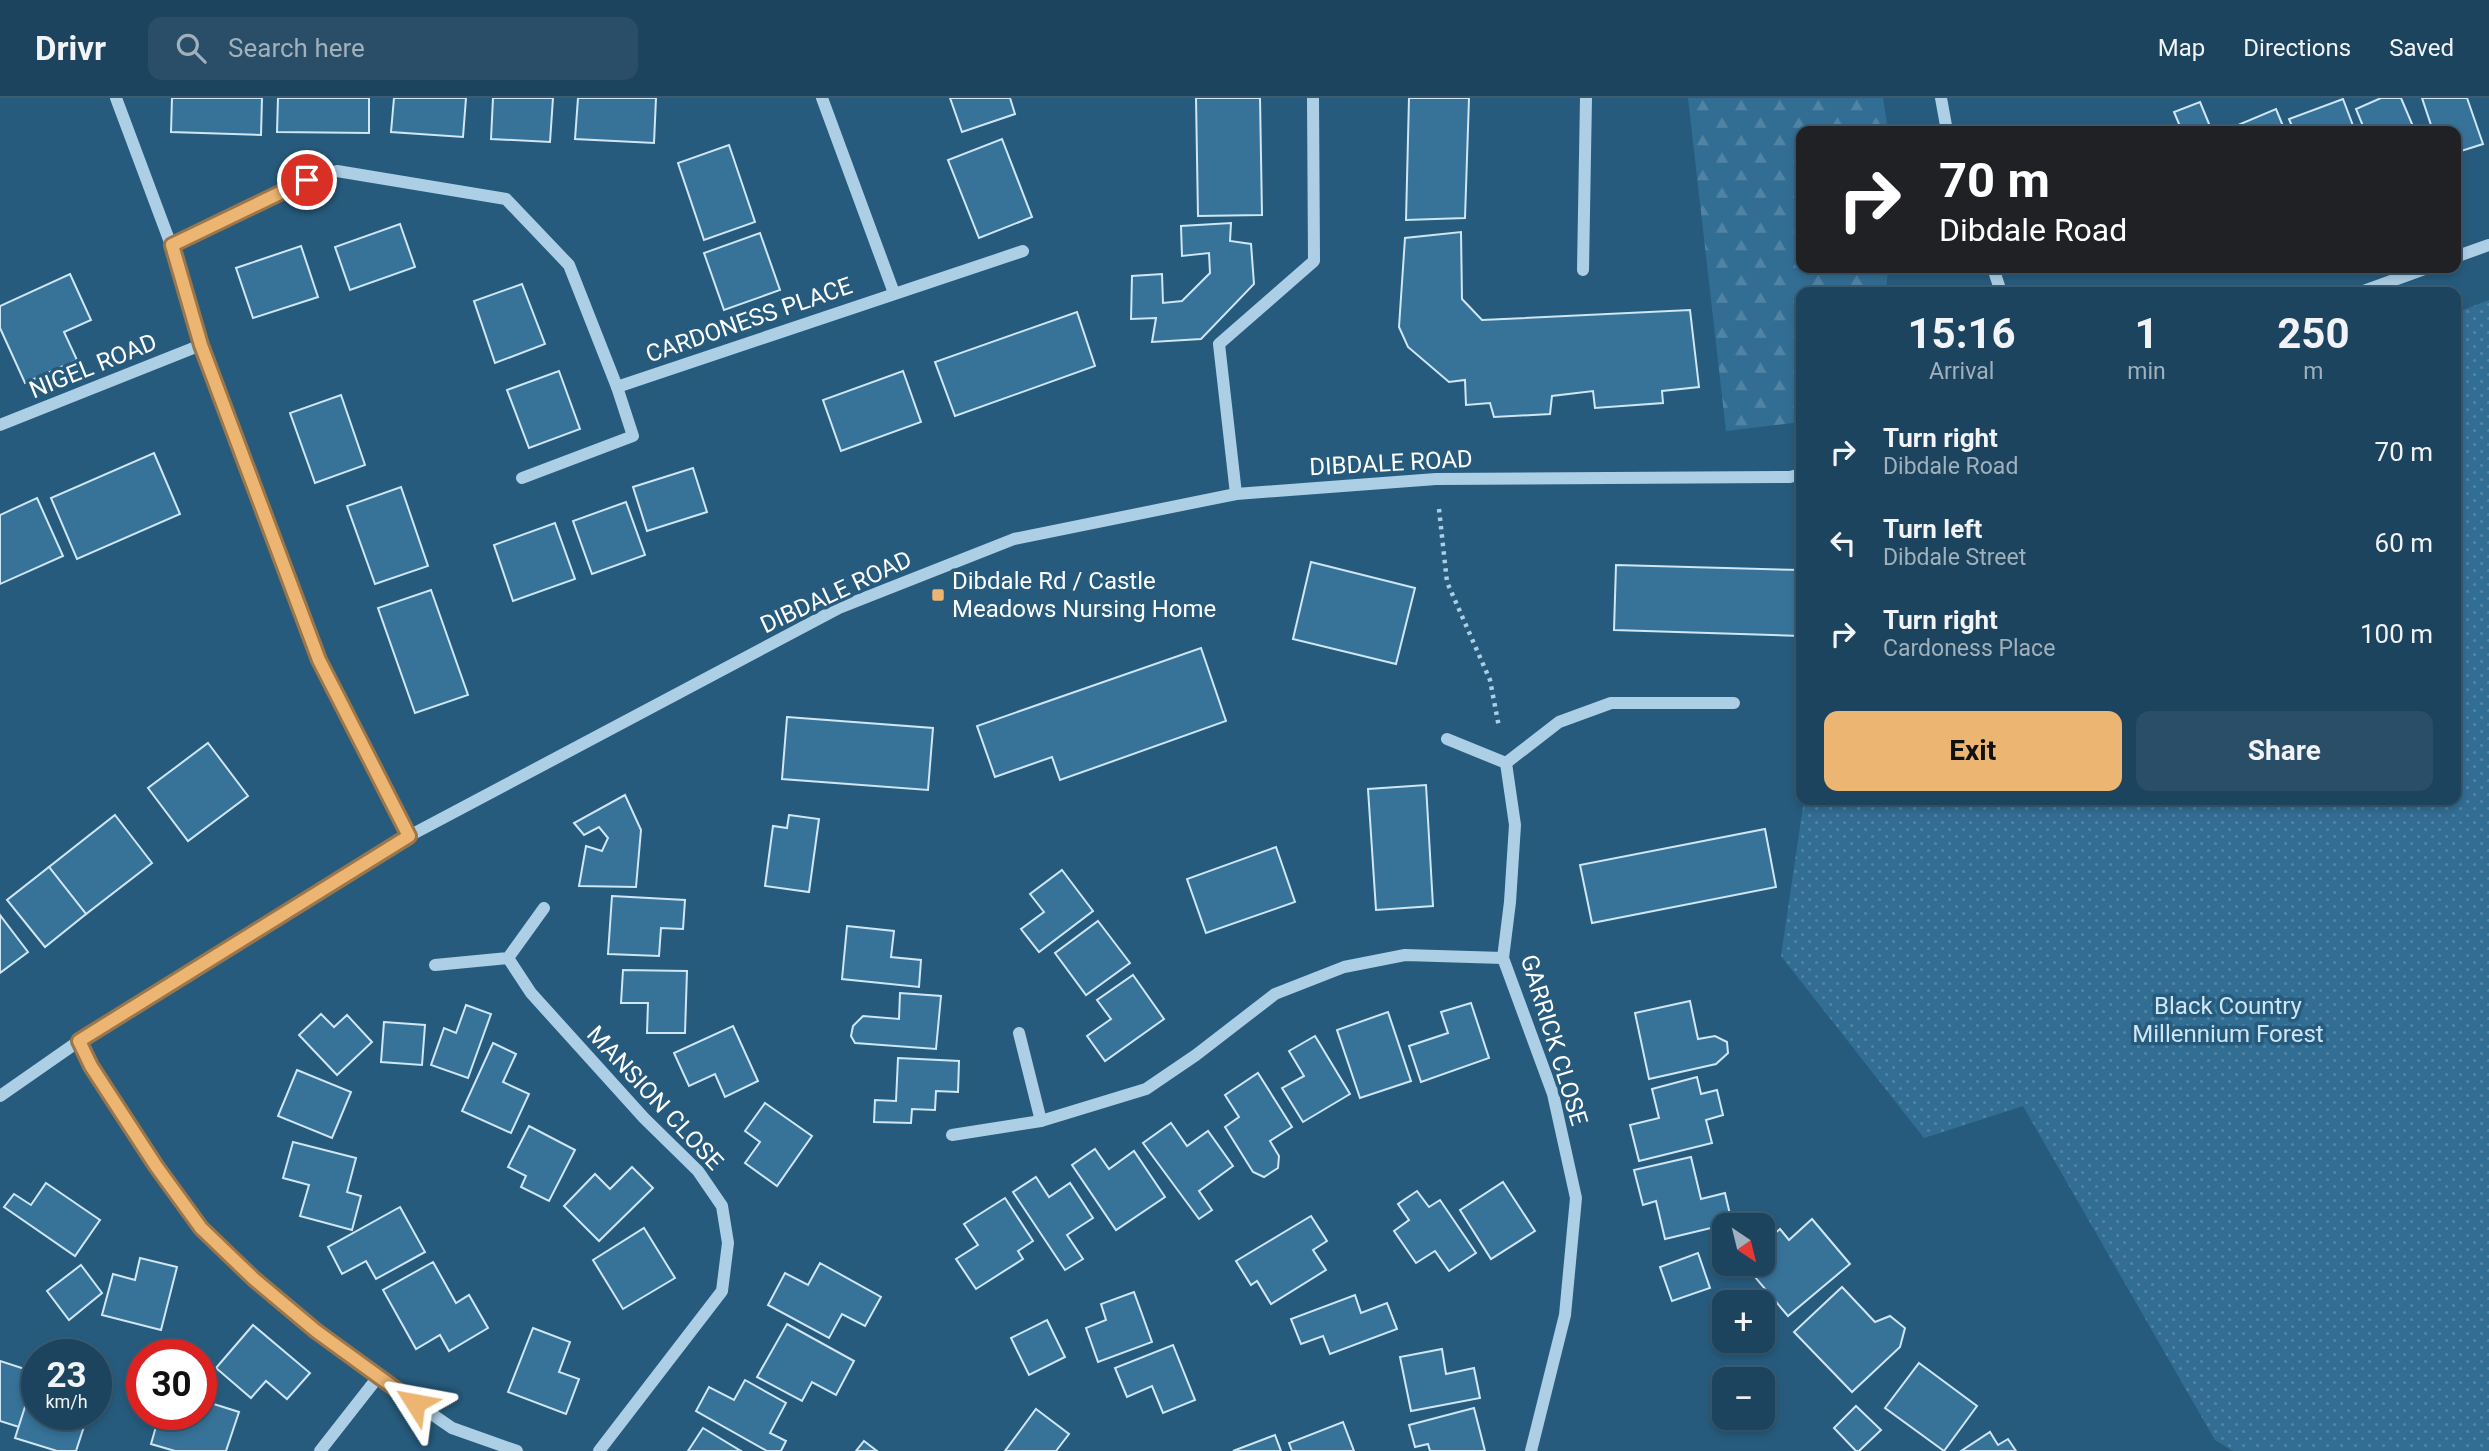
<!DOCTYPE html>
<html lang="en">
<head>
<meta charset="utf-8">
<style>
  :root { --surface:#1d445e; --page:#2a4e67; --text:#f1f3f6; --muted:#a0b0bc; --line:#3b5c73; --accent:#edb572 }
  body { margin:0; font-family:Roboto,sans-serif; background:var(--page); color:var(--text); height:100vh; display:flex; flex-direction:column; font-size:26px; white-space:nowrap }
  * { box-sizing:border-box; margin:0 }
  p { font-size:23px; color:var(--muted) }
  .icon { flex:none; width:38px; height:38px; fill:none; stroke:currentColor; stroke-width:2; stroke-linecap:round; stroke-linejoin:round }
  .map { position:relative; flex:1; overflow:hidden }
  .panel { position:absolute; left:1796px; top:189px; width:665px; height:518px; display:flex; flex-direction:column; background:var(--surface); border-radius:14px; box-shadow:0 4px 10px #0003,0 0 0 2px var(--line) }
  .panel>* { flex:none }
  .hud { position:absolute; left:1796px; top:28px; width:665px; height:147px; border-radius:14px; box-shadow:0 4px 10px #0003,0 0 0 2px var(--line); background:#202124; color:#fff; overflow:hidden }
  .needle { width:46px; rotate:145deg }
  .tools { position:absolute; left:1712px; top:1115px; display:grid; gap:14px }
  .tools a { display:grid; place-items:center; width:63px; height:63px; border-radius:14px; background:var(--surface); box-shadow:0 4px 10px #0003,0 0 0 2px var(--line); font-size:35px }
  .speed { position:absolute; left:21px; top:1241px; display:flex; gap:14px; font-size:35px; font-weight:700; text-align:center }
  .speed>* { display:grid; place-content:center; width:91px; height:91px; border-radius:50%; background:var(--surface); box-shadow:0 4px 10px #0003,0 0 0 2px var(--line); line-height:1 }
  .speed small { font-size:18px; font-weight:400 }
  .speed .limit { border:10px solid #d22; background:#fff; color:#111 }
  .pin { position:absolute; display:grid; place-items:center; width:60px; height:60px; color:#fff; margin:-30px; border:4px solid #fff; border-radius:50%; box-shadow:0 2px 7px #0007 }
  .me { position:absolute; width:77px; margin:-38px; rotate:304deg; stroke-linejoin:round; filter:drop-shadow(0 0 5px #0008) }
  .turn { display:flex; align-items:center; gap:24px; height:147px; padding:0 28px; font-size:32px }
  .turn .icon { width:91px; height:91px; stroke-width:2.5 }
  .turn b { display:block; font-size:49px; line-height:60px }
  .eta { display:flex; justify-content:space-evenly; align-items:center; height:119px; text-align:center }
  .eta b { font-size:42px; font-weight:700; line-height:49px }
  .cta { display:flex; gap:14px; margin-top:auto; padding:14px 28px }
  .cta a { flex:1; height:80px; border-radius:14px; background:var(--accent); color:#111; font-size:28px; font-weight:700; line-height:80px; text-align:center }
  .cta a+a { background:var(--page); color:var(--text) }
  ul { padding:0; list-style:none }
  li { display:flex; align-items:center; gap:21px; height:91px; padding:0 28px }
  li div { flex:1 }
  li b { display:block; font-size:26px }
  li em { font-style:normal }
  header { display:flex; align-items:center; gap:42px; box-sizing:border-box; height:98px; padding:0 35px; background:var(--surface); border-bottom:2px solid var(--line) }
  header strong { font-size:33px }
  nav { display:flex; gap:38px; margin-inline-start:auto; font-size:24px }
  .search { width:490px; height:63px; background:var(--page); display:flex; align-items:center; gap:18px; box-sizing:border-box; padding:0 24px; border-radius:14px; color:var(--muted); font-size:26px }
  .map>svg:first-child { display:block }
  .forest { fill:url(#forest-firs) }
  .park { fill:url(#park-dots) }
  .building { fill:#377399; stroke:#cfe6f4; stroke-width:2 }
  .lines { fill:none; stroke-linecap:round; stroke-linejoin:round }
  .path { stroke:#accfe5; stroke-width:4.5; stroke-dasharray:3.5 5; stroke-linecap:butt }
  .minor { stroke:#accfe5; stroke-width:12 }
  .route-casing { stroke:#9a764a; stroke-width:18 }
  .route { stroke:#edb572; stroke-width:12 }
  .poi-dot { fill:#edb572; stroke:#275b7d; stroke-width:2.5 }
  .labels { text-anchor:middle; stroke-width:7; stroke-linejoin:round; paint-order:stroke }
  .street-label { font-size:24px; fill:#fff; stroke:#275b7d }
  .poi-label { font-size:24px; fill:#fff; stroke:#275b7d; text-anchor:start }
  .park-label { font-size:24px; fill:#cfe6f4; stroke:#275b7d }
</style>
</head>
<body>
<header>
<strong>Drivr</strong>
<div class="search"><svg class="icon" aria-label="search" viewBox="0 0 24 24"><circle cx="10" cy="10" r="6"/><path d="M15 15l6 6"/></svg>Search here</div>
<nav><a>Map</a><a>Directions</a><a>Saved</a></nav>
</header>
<div class="map">
<svg width="2489" height="1353" viewBox="0 0 2489 1353">
  <defs>
    <pattern id="forest-firs" width="22" height="20" patternUnits="userSpaceOnUse" patternTransform="scale(1.75)"><rect width="22" height="20" fill="#326e94"/><path d="M5 1l3.5 6h-7zM16 11l3.5 6h-7z" fill="#5184a4"/></pattern>
    <pattern id="park-dots" width="8" height="8" patternUnits="userSpaceOnUse" patternTransform="scale(1.75)"><rect width="8" height="8" fill="#326e94"/><path d="M2 2h.1M6 6h.1" fill="none" stroke="#5184a4" stroke-width="1.8" stroke-linecap="round"/></pattern>
  </defs>
  <rect width="100%" height="100%" fill="#275b7d"/>
  <polygon class="forest" points="1688,0 1883,0 1888,33 1801,33 1801,170 1888,170 1886,194 1801,194 1801,324 1726,333"/>
  <polygon class="park" points="2489,202 2489,1353 2233,1353 2215,1342 2023,1008 1924,1040 1781,858 1804,702 2455,702 2455,215"/>
  <g class="building">
    <polygon points="172,0 262,0 261,37 171,34"/>
    <polygon points="278,0 369,0 369,35 277,34"/>
    <polygon points="394,0 466,0 463,39 391,34"/>
    <polygon points="493,0 553,0 550,44 491,41"/>
    <polygon points="578,0 656,0 654,45 575,41"/>
    <polygon points="950,0 1010,0 1015,16 962,34"/>
    <polygon points="1196,0 1260,0 1262,117 1198,118"/>
    <polygon points="1409,0 1469,0 1465,120 1406,122"/>
    <polygon points="2381,0 2401,0 2415,33 2365,33 2356,11"/>
    <polygon points="2422,0 2467,0 2483,46 2455,55 2455,33 2433,33"/>
    <polygon points="2343,1 2355,33 2294,33 2289,21"/>
    <polygon points="2200,4 2212,33 2182,33 2174,14"/>
    <polygon points="2276,11 2285,33 2227,33 2226,32"/>
    <polygon points="1002,41 1032,119 979,140 948,62"/>
    <polygon points="729,47 755,124 704,142 678,65"/>
    <polygon points="1231,125 1230,143 1251,146 1254,186 1201,241 1152,244 1156,220 1131,221 1132,178 1162,176 1163,205 1182,203 1210,175 1209,155 1182,158 1181,128"/>
    <polygon points="400,126 415,169 350,192 335,149"/>
    <polygon points="1461,134 1462,201 1482,222 1690,212 1699,289 1662,293 1663,305 1595,310 1593,293 1552,298 1550,316 1494,319 1490,305 1466,307 1465,282 1449,284 1408,249 1399,229 1405,140"/>
    <polygon points="760,135 780,192 724,212 704,155"/>
    <polygon points="301,148 318,199 253,220 236,170"/>
    <polygon points="70,176 91,222 64,234 77,262 25,285 0,230 0,208"/>
    <polygon points="522,186 545,246 495,265 474,203"/>
    <polygon points="1077,214 1095,268 955,318 935,264"/>
    <polygon points="559,273 580,331 529,350 507,292"/>
    <polygon points="903,273 921,324 841,353 823,302"/>
    <polygon points="341,297 365,367 315,385 290,315"/>
    <polygon points="154,355 180,416 77,461 51,400"/>
    <polygon points="693,370 707,414 647,433 633,389"/>
    <polygon points="401,389 428,468 375,486 347,408"/>
    <polygon points="37,400 63,458 0,486 0,417"/>
    <polygon points="626,404 645,457 592,476 573,423"/>
    <polygon points="555,425 575,481 513,503 494,447"/>
    <polygon points="1311,464 1415,490 1396,566 1293,541"/>
    <polygon points="1616,467 1801,472 1801,538 1614,532"/>
    <polygon points="431,492 468,597 415,615 378,510"/>
    <polygon points="1201,550 1226,623 1060,682 1052,659 995,679 977,628"/>
    <polygon points="787,619 933,630 928,692 782,681"/>
    <polygon points="208,645 248,698 188,743 148,690"/>
    <polygon points="1426,687 1433,808 1376,812 1368,691"/>
    <polygon points="625,697 641,732 636,789 579,788 586,748 602,753 608,740 599,729 584,737 574,725"/>
    <polygon points="115,717 152,765 86,816 49,769"/>
    <polygon points="789,717 819,721 809,794 765,788 773,728 787,730"/>
    <polygon points="1765,731 1776,789 1592,825 1580,767"/>
    <polygon points="1276,749 1295,804 1206,835 1187,781"/>
    <polygon points="49,769 86,816 45,849 7,802"/>
    <polygon points="1062,772 1093,813 1039,854 1021,831 1044,814 1030,796"/>
    <polygon points="612,798 685,802 683,831 661,830 659,858 608,856"/>
    <polygon points="0,817 28,854 0,875"/>
    <polygon points="1098,823 1130,865 1086,897 1055,855"/>
    <polygon points="847,828 894,833 891,859 921,862 919,889 842,881"/>
    <polygon points="623,872 687,873 685,935 647,935 648,905 621,905"/>
    <polygon points="1133,877 1164,921 1105,963 1087,938 1111,921 1097,902"/>
    <polygon points="900,895 941,898 936,951 855,945 851,938 853,928 863,918 899,921"/>
    <polygon points="1690,903 1698,941 1715,938 1727,944 1728,955 1716,966 1649,981 1635,915"/>
    <polygon points="1471,905 1489,960 1421,984 1409,948 1448,935 1441,914"/>
    <polygon points="466,907 491,916 468,980 431,967 444,930 456,935"/>
    <polygon points="1388,914 1411,983 1360,1000 1337,932"/>
    <polygon points="321,916 334,929 347,917 372,944 337,977 299,937"/>
    <polygon points="384,924 425,927 422,967 381,964"/>
    <polygon points="733,928 758,983 725,999 715,976 689,988 674,955"/>
    <polygon points="1315,938 1350,996 1303,1024 1282,990 1304,978 1289,953"/>
    <polygon points="493,945 516,956 503,984 529,996 511,1035 462,1013"/>
    <polygon points="898,960 959,963 958,994 936,993 935,1012 912,1011 911,1025 874,1024 875,1002 896,1003"/>
    <polygon points="297,972 351,994 332,1040 278,1018"/>
    <polygon points="1258,975 1292,1029 1270,1043 1279,1058 1278,1070 1264,1079 1253,1074 1225,1029 1239,1019 1225,997"/>
    <polygon points="1697,979 1701,996 1717,992 1723,1017 1706,1022 1712,1045 1639,1063 1630,1027 1659,1020 1652,991"/>
    <polygon points="765,1005 812,1038 777,1088 745,1065 760,1044 745,1033"/>
    <polygon points="1171,1025 1187,1048 1208,1033 1233,1068 1199,1093 1212,1112 1199,1121 1143,1045"/>
    <polygon points="529,1028 575,1052 549,1103 521,1089 526,1078 508,1069"/>
    <polygon points="293,1044 356,1060 347,1094 361,1098 352,1132 300,1118 309,1087 283,1080"/>
    <polygon points="1095,1051 1109,1071 1134,1053 1165,1099 1116,1132 1072,1067"/>
    <polygon points="1691,1059 1701,1101 1725,1095 1732,1125 1665,1141 1656,1103 1643,1107 1634,1072"/>
    <polygon points="632,1069 653,1090 599,1143 564,1108 595,1076 610,1091"/>
    <polygon points="1036,1079 1049,1099 1070,1085 1093,1120 1067,1137 1083,1161 1065,1172 1013,1094"/>
    <polygon points="1503,1084 1535,1133 1491,1161 1460,1112"/>
    <polygon points="46,1085 100,1122 75,1158 4,1109 14,1096 31,1107"/>
    <polygon points="1417,1093 1429,1109 1440,1102 1476,1155 1449,1173 1435,1153 1416,1165 1394,1133 1409,1122 1398,1106"/>
    <polygon points="1005,1100 1033,1143 1018,1153 1023,1161 976,1191 956,1161 978,1147 964,1126"/>
    <polygon points="400,1109 425,1154 376,1181 366,1163 342,1176 328,1149"/>
    <polygon points="1311,1118 1327,1143 1313,1152 1326,1172 1271,1206 1257,1183 1251,1187 1236,1163"/>
    <polygon points="1812,1121 1850,1166 1788,1218 1749,1172 1756,1166 1762,1166 1762,1146 1780,1131 1789,1142"/>
    <polygon points="644,1130 675,1180 623,1211 593,1162"/>
    <polygon points="1698,1155 1710,1190 1672,1203 1660,1169"/>
    <polygon points="140,1160 177,1169 161,1232 102,1217 113,1176 135,1182"/>
    <polygon points="433,1164 456,1205 469,1197 488,1230 449,1253 440,1237 416,1251 383,1192"/>
    <polygon points="820,1165 881,1199 865,1228 842,1216 829,1240 768,1207 785,1175 808,1187"/>
    <polygon points="81,1167 102,1195 69,1222 47,1193"/>
    <polygon points="1842,1189 1875,1224 1890,1218 1905,1230 1900,1249 1852,1294 1794,1234"/>
    <polygon points="1134,1194 1152,1244 1098,1264 1086,1230 1106,1222 1101,1206"/>
    <polygon points="1355,1197 1361,1215 1387,1205 1397,1231 1330,1256 1323,1238 1301,1246 1291,1221"/>
    <polygon points="1047,1222 1065,1259 1029,1277 1011,1240"/>
    <polygon points="787,1226 854,1263 836,1297 812,1284 802,1303 757,1279"/>
    <polygon points="253,1227 310,1275 287,1301 266,1283 251,1300 216,1270"/>
    <polygon points="533,1230 570,1244 559,1274 579,1281 566,1316 508,1294"/>
    <polygon points="1173,1247 1195,1302 1163,1315 1152,1288 1127,1299 1115,1270"/>
    <polygon points="1442,1251 1446,1276 1474,1270 1480,1300 1411,1313 1400,1259"/>
    <polygon points="0,1263 37,1275 19,1329 0,1323"/>
    <polygon points="1919,1265 1977,1308 1944,1353 1885,1310"/>
    <polygon points="745,1282 786,1305 770,1335 786,1343 781,1353 767,1353 696,1313 709,1289 734,1302"/>
    <polygon points="33,1284 37,1286 37,1316 88,1316 76,1353 57,1353 15,1340"/>
    <polygon points="201,1302 239,1314 226,1353 175,1353 151,1346 157,1325 178,1331 182,1316 201,1316"/>
    <polygon points="1856,1308 1881,1332 1859,1353 1856,1353 1834,1330"/>
    <polygon points="1474,1310 1485,1353 1430,1353 1428,1346 1415,1349 1409,1327"/>
    <polygon points="1036,1311 1069,1336 1056,1353 1005,1353"/>
    <polygon points="1343,1324 1354,1353 1292,1353 1289,1345"/>
    <polygon points="703,1330 741,1353 688,1353"/>
    <polygon points="1990,1334 1998,1347 2008,1341 2016,1353 1961,1353"/>
    <polygon points="1275,1337 1281,1353 1233,1353"/>
    <polygon points="864,1343 877,1353 856,1353"/>
  </g>
  <g class="lines">
    <polyline class="path" points="1439,411 1447,484 1490,582 1499,629"/>
    <g class="minor">
      <polyline points="116,0 171,147 201,247 319,562 409,738"/>
      <polyline points="822,0 894,195"/>
      <polyline points="1941,0 1947,33"/>
      <polyline points="171,147 307,82 337,73 506,101 569,167 617,289 633,338 522,380"/>
      <polyline points="2455,159 2489,147"/>
      <polyline points="1993,170 2001,194"/>
      <polyline points="1583,172 1586,0"/>
      <polyline points="2361,194 2427,170"/>
      <polyline points="617,289 1023,153"/>
      <polyline points="0,327 201,247"/>
      <polyline points="1236,396 1219,246 1314,163 1313,0"/>
      <polyline points="1447,641 1506,665 1559,624 1611,605 1734,605"/>
      <polyline points="1506,665 1515,727 1510,804 1503,860 1553,996 1576,1100 1565,1217 1531,1353"/>
      <polyline points="508,860 531,895 644,1020 698,1073 722,1108 728,1145 722,1193 599,1353"/>
      <polyline points="435,867 508,860 544,810"/>
      <polyline points="1019,935 1041,1023"/>
      <polyline points="79,943 91,968 156,1068 201,1130 254,1182 378,1279 452,1330 517,1353"/>
      <polyline points="0,998 79,943 409,738 839,510 1014,441 1236,396 1436,381 1790,379 1801,376"/>
      <polyline points="952,1037 1041,1023 1146,991 1196,957 1275,896 1344,869 1405,857 1503,860"/>
      <polyline points="320,1353 378,1279"/>
    </g>
  </g>
  <g class="lines">
    <g class="route-casing">
      <polyline id="route" points="307,82 172,147 201,247 319,562 409,738 79,943 91,968 156,1068 201,1130 254,1181 316,1233 415,1305"/>
    </g>
    <use href="#route" class="route"/>
  </g>
  <rect class="poi-dot" x="931" y="490" width="14" height="14" rx="3.5"/>
  <g class="labels">
    <g class="street-label">
      <text transform="translate(749 222) rotate(-19)" y="8">CARDONESS PLACE</text>
      <text transform="translate(93 268) rotate(-22)" y="8">NIGEL ROAD</text>
      <text transform="translate(1391 365) rotate(-3)" y="8">DIBDALE ROAD</text>
      <text transform="translate(836 494) rotate(-25)" y="8">DIBDALE ROAD</text>
      <text transform="translate(1554 942) rotate(73)" y="8">GARRICK CLOSE</text>
      <text transform="translate(655 1000) rotate(47)" y="8">MANSION CLOSE</text>
    </g>
    <g class="poi-label">
      <text x="952" y="491">Dibdale Rd / Castle<tspan x="952" dy="28">Meadows Nursing Home</tspan></text>
    </g>
    <g class="park-label">
      <text x="2228" y="916">Black Country<tspan x="2228" dy="28">Millennium Forest</tspan></text>
    </g>
  </g>
</svg>
<div class="tools">
<a><svg class="needle" viewBox="-14 -14 28 28"><path d="M0-13l5 13h-10z" fill="#e53935"/><path d="M0 13l5-13h-10z" fill="#a0b0bc"/></svg></a>
<a>+</a>
<a>−</a>
</div>
<div class="speed"><div>23<small>km/h</small></div><div class="limit">30</div></div>
<div class="pin" style="left:307px;top:82px;background:#d93025"><svg class="icon" aria-label="arrive" viewBox="0 0 24 24"><path d="M6 21V4h12l-3 4 3 4H6"/></svg></div>
<svg class="me" style="left:415px;top:1305px" viewBox="-20 -20 40 40"><path d="M0-17L14 15 0 8-14 15z" fill="#edb572" stroke="#fff" stroke-width="4"/></svg>
<div class="hud">
<div class="turn"><svg class="icon" aria-label="right" viewBox="0 0 24 24"><path d="M7 20v-9h11M14 6l5 5-5 5"/></svg><div><b>70 m</b>Dibdale Road</div></div>
</div>
<section class="panel">
<div class="eta">
<div><b>15:16</b><p>Arrival</p></div>
<div><b>1</b><p>min</p></div>
<div><b>250</b><p>m</p></div>
</div>
<ul>
<li><svg class="icon" aria-label="right" viewBox="0 0 24 24"><path d="M7 20v-9h11M14 6l5 5-5 5"/></svg><div><b>Turn right</b><p>Dibdale Road</p></div><em>70 m</em></li>
<li><svg class="icon" aria-label="left" viewBox="0 0 24 24"><path d="M17 20v-9H6M10 6l-5 5 5 5"/></svg><div><b>Turn left</b><p>Dibdale Street</p></div><em>60 m</em></li>
<li><svg class="icon" aria-label="right" viewBox="0 0 24 24"><path d="M7 20v-9h11M14 6l5 5-5 5"/></svg><div><b>Turn right</b><p>Cardoness Place</p></div><em>100 m</em></li>
</ul>
<div class="cta"><a>Exit</a><a>Share</a></div>
</section>
</div>
</body>
</html>
